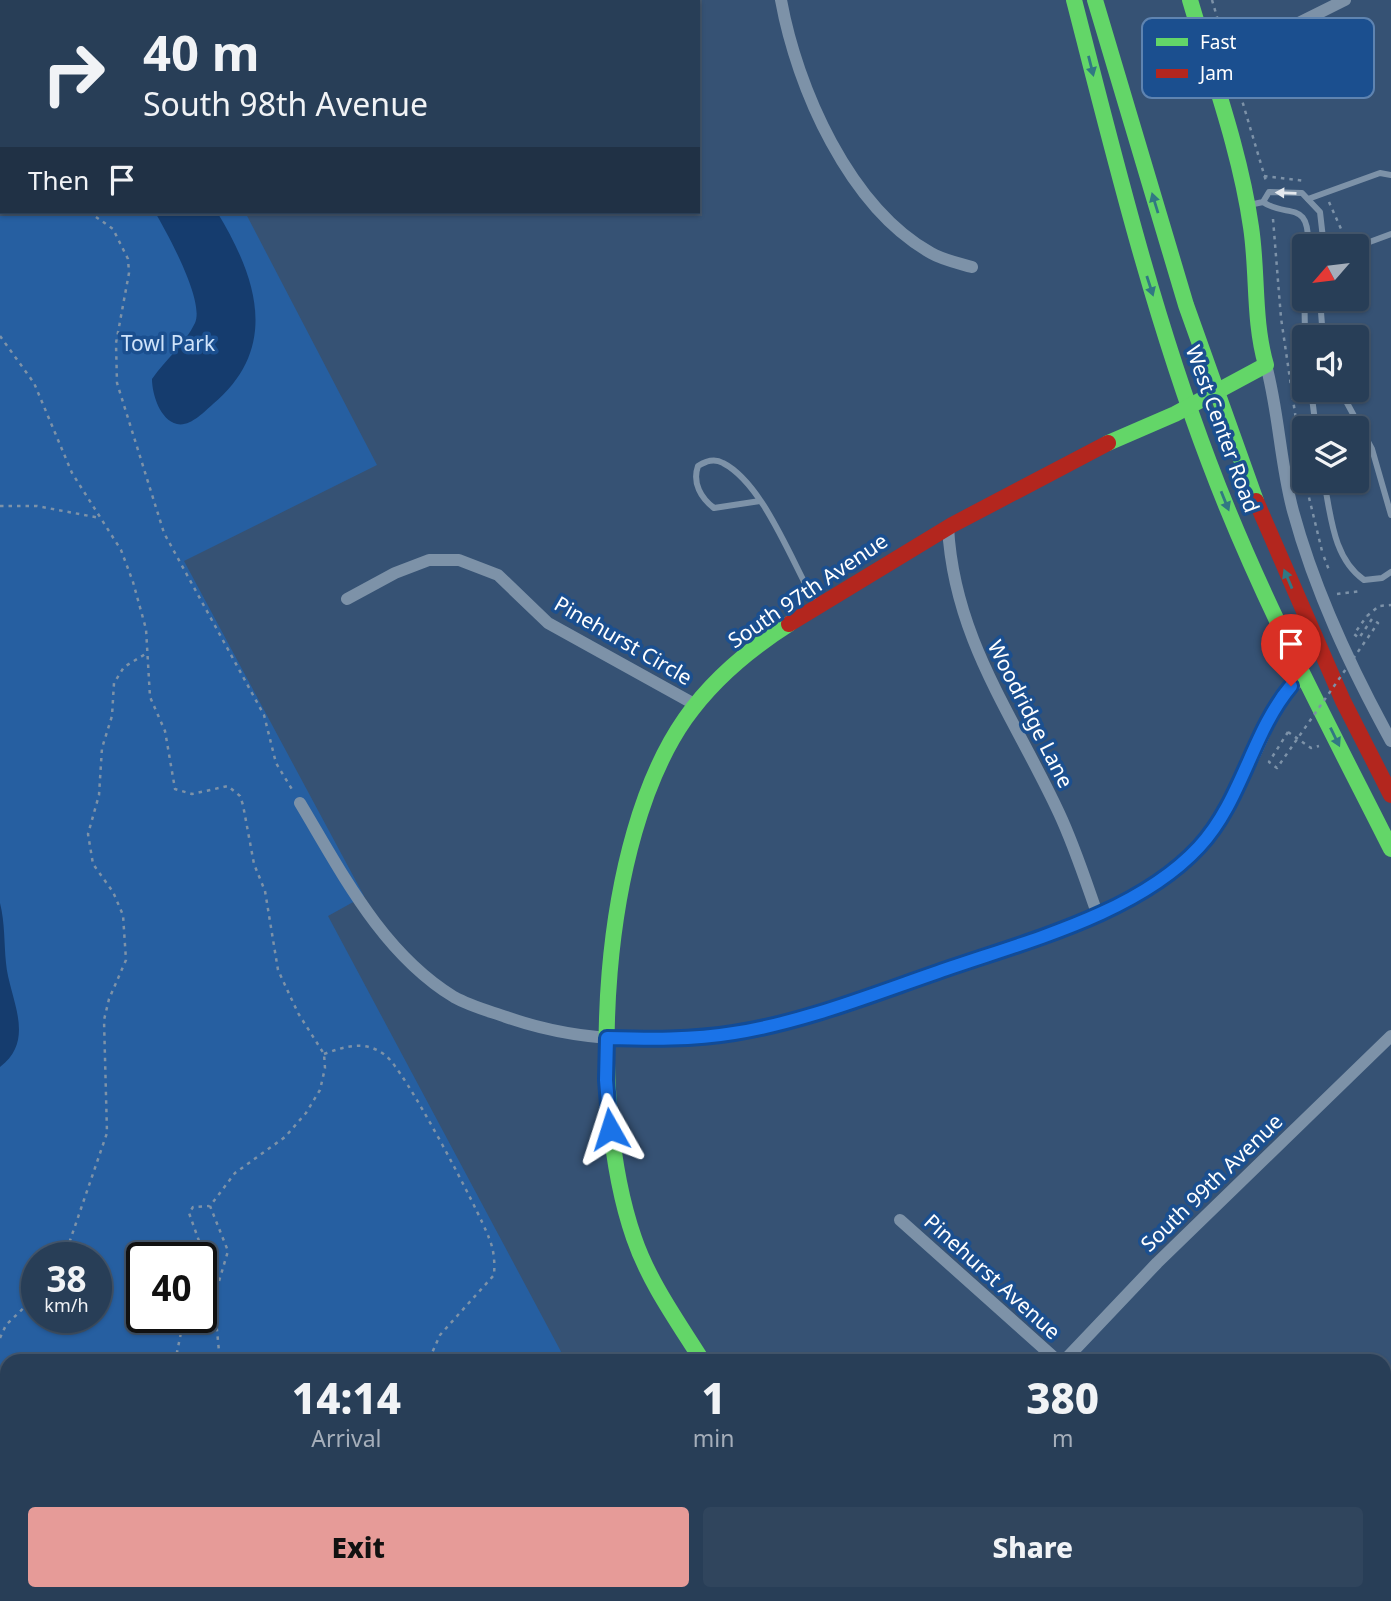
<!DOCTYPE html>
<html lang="en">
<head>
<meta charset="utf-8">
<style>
  :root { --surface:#283e57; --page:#30455d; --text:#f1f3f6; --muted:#a5aeba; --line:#44576d; --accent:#e69b98 }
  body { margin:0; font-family:"Noto Sans",sans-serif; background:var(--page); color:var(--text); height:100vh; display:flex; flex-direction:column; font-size:26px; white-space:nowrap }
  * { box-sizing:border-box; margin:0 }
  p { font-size:23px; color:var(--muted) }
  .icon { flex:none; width:38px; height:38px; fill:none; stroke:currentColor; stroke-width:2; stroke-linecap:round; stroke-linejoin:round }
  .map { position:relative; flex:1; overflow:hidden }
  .side { position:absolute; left:0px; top:1354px; width:1391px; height:247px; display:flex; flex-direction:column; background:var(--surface); border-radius:21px 21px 0 0; box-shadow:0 2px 5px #0004,0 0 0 2px var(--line) }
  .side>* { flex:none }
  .hud { position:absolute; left:0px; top:0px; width:700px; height:214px; box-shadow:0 2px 5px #0004,0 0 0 2px var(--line); background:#283e57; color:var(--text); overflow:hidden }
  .needle { width:46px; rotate:242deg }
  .tools { position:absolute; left:1292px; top:234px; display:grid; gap:14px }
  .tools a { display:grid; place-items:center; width:77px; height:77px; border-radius:7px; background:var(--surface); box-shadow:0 2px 5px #0004,0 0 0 2px var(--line); font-size:35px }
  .speed { position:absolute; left:21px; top:1242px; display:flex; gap:14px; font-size:35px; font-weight:700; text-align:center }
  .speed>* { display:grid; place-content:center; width:91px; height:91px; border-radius:50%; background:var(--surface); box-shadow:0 2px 5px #0004,0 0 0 2px var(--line); line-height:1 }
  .speed small { font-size:18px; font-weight:400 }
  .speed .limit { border:4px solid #111; border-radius:10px; background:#fff; color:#111 }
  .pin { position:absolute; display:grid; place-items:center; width:60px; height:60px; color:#fff; margin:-72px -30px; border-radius:50% 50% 50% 0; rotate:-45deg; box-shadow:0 0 7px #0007 }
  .pin .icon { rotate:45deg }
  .me { position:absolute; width:77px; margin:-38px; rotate:354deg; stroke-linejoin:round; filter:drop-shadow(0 0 5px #0008) }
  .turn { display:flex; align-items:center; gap:24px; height:147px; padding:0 28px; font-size:32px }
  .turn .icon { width:91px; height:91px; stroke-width:2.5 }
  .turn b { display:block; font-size:49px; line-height:60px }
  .then { display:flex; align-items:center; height:66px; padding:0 28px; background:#0003; gap:14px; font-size:26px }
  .eta { display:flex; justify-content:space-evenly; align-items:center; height:119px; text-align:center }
  .eta b { font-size:42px; font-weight:800; line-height:49px }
  .button { display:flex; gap:14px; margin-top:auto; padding:14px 28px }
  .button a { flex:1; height:80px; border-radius:7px; background:var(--accent); color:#111; font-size:28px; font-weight:800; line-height:80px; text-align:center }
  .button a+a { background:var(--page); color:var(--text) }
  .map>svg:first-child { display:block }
  .green { fill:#265fa1; fill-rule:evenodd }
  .water { fill:#153c6e }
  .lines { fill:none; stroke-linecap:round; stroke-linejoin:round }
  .path { stroke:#7d92a8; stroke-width:2.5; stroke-dasharray:3.5 5; stroke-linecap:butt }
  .lane { stroke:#7d92a8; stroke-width:6 }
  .street { stroke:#7d92a8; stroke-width:12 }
  .fast { stroke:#63d668; stroke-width:16 }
  .jam { stroke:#b3261e; stroke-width:16 }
  .path-bridge { stroke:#7d92a8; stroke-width:2.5; stroke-dasharray:3.5 5; stroke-linecap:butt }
  .oneway { fill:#317883 }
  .oneway2 { fill:#e5e9ee }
  .route-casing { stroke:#114b97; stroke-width:18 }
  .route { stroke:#1a73e8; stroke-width:12 }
  .labels { text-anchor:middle; stroke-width:7; stroke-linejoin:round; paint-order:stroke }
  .park-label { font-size:21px; fill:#cfe3fa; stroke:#1b4f8f }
  .street-label { font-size:21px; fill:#fff; stroke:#1b4f8f }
  .key { fill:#1b4f8f; stroke:#5f84b1; stroke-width:2 }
  .key-label { font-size:19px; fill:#fff }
</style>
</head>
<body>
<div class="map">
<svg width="1391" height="1601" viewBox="0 0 1391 1601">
  <rect width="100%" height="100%" fill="#365274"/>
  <path class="green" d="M0,0H355L2,2V212H245L377,465L184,561L364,896L328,916L566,1361L7,1362V1594H664V1601H0ZM37,1258H96V1318H37ZM142,1258H201V1318H142Z"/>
  <g class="water">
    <path d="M155,212H217C256,276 281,347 213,404C204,412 190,427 177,424C160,420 152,394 152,379C165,360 185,344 195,323C205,301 167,233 155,212Z"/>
    <path d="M0,903C5,923 4,943 6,963C9,998 37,1039 0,1067Z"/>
  </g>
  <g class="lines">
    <g class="path">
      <polyline points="1212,0 1225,44"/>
      <polyline points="46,2 46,0"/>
      <polyline points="1233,70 1266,181"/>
      <polyline points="0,128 2,128"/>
      <polyline points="1264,176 1306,181"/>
      <polyline points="1329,202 1346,240"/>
      <polyline points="89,212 113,229 128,259 129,273 116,343 117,383 164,533 264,715 276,763 293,791"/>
      <polyline points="1273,219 1281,318 1304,474"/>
      <polyline points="0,336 34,383 72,473 121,550 133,582 146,629 150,697 165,731 175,789 192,794 228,786 240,796 243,805 254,864 265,891 278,970 298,1013 324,1054 325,1068 320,1090 306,1113 285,1137 235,1173 210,1206 228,1251 217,1288 215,1309 220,1362"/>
      <polyline points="1305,481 1322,551"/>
      <polyline points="0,506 37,506 100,518"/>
      <polyline points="1324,557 1329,570"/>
      <polyline points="1337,594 1361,591"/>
      <polyline points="1367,616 1379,606 1391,605"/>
      <polyline points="1288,732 1311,748 1319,746"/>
      <path d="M324,1054C346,1046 365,1040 385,1055C404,1068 479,1211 489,1238C494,1250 495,1262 494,1275L440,1335L428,1362"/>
      <polyline points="64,1258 107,1133 104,1020 109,999 126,960 123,915 113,892 93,864 88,834 99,795 102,748 112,716 114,683 124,667 147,653"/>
      <polyline points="199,1258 199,1241 189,1213 193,1207 209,1206"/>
      <polyline points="0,1338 6,1325 37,1295"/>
      <polyline points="175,1362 184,1318"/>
      <polyline points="284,1594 284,1601"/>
      <polyline points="434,1594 435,1601"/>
      <polyline points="60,1601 62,1594"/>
    </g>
    <g class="lane">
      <polyline points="1308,199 1380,173 1391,175"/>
      <path d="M1263,202C1287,219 1310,198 1308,247"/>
      <polyline points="1249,205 1263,202 1269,192 1302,193 1320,212 1324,247"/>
      <polyline points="1356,247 1391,234"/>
      <polyline points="1304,270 1305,338"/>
      <polyline points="1320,299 1323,338"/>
      <polyline points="1311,390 1316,429"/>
      <polyline points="1340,390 1372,449 1391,515"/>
      <path d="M1324,481C1331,516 1333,558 1364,580L1382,578L1391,572"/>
      <path d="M760,501L714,508C701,498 692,483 698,466C706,461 714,458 723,463C764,484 793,565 816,604"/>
    </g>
    <g class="street">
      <path d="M781,0C797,88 849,207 931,253C943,260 958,263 972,267"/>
      <polyline points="563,2 565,0"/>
      <polyline points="1210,67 1345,0"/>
      <path d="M1266,365C1279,413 1280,463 1293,511C1315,592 1351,668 1391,741"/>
      <path d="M948,527C954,639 1014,716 1059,813C1074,845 1085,879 1097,913"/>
      <polyline points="347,599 395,573 429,560 459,560 498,575 548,623 696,705"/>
      <path d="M300,803C342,873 382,953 454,997C470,1006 489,1011 506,1017C669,1074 826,1011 980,957C1047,934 1123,913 1178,867C1214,837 1236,795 1255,754C1269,725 1278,695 1305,676"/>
      <polyline points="900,1220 1059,1362"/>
      <polyline points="1063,1362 1157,1263 1391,1036"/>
      <polyline points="1384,1437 1391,1433"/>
      <polyline points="921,1594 931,1601"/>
      <polyline points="910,1601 914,1594"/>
      <polyline points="1151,1601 1161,1594"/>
    </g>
    <g class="fast">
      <path d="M1074,0C1114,155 1152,312 1209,462C1259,595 1327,722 1391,849"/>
      <polyline points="1095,0 1186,305 1256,501"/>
      <path d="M1108,443L1175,414L1266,365C1253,320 1258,273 1251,227C1240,150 1212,75 1190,0"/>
      <path d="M703,1362C678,1322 649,1282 634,1238C586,1100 600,841 685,719C713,679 748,650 789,624"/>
    </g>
    <g class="jam">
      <polyline points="1256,501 1343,701 1391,795"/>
      <polyline points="789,624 952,525 1108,443"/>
    </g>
    <polyline class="path-bridge" points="1288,732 1269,762 1277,768 1378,623 1372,619 1359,638 1354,634 1367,616"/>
  </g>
  <defs><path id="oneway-solid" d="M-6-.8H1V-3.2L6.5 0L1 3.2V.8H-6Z" transform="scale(1.75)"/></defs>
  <g class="oneway">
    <use href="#oneway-solid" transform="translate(1091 66) rotate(76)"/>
    <use href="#oneway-solid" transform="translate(1155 203) rotate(-107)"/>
    <use href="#oneway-solid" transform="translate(1150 286) rotate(72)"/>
    <use href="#oneway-solid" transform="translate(1225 501) rotate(68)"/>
    <use href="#oneway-solid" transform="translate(1288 579) rotate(-113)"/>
    <use href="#oneway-solid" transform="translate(1335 737) rotate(64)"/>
  </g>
  <use class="oneway2" href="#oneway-solid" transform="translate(1286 193) rotate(-178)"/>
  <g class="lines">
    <g class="route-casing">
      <path id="route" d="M610,1129L606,1080L607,1038C649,1039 692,1040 734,1033C804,1022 871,995 938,972C1023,942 1136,915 1199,847C1242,801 1252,732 1291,686"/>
    </g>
    <use href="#route" class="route"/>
  </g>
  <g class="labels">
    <g class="park-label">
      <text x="168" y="351">Towl Park</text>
    </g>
    <g class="street-label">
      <text transform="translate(1222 429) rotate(70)" y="7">West Center Road</text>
      <text transform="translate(808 591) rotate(-34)" y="7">South 97th Avenue</text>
      <text transform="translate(623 641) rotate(30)" y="7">Pinehurst Circle</text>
      <text transform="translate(1030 714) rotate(63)" y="7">Woodridge Lane</text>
      <text transform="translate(1212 1183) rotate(-44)" y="7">South 99th Avenue</text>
      <text transform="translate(992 1277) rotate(42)" y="7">Pinehurst Avenue</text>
    </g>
  </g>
  <rect x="1142" y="18" width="232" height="80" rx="10" class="key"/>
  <rect x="1156" y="38" width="32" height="8" fill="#63d668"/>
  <rect x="1156" y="69" width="32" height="9" fill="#b3261e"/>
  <g class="key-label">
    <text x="1200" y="49">Fast</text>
    <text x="1200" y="80">Jam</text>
  </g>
</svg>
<div class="tools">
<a><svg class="needle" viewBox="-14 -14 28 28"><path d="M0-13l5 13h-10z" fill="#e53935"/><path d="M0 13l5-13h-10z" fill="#a5aeba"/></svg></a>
<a><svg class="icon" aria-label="sound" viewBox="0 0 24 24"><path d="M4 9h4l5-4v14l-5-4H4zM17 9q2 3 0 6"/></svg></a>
<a><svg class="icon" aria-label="layers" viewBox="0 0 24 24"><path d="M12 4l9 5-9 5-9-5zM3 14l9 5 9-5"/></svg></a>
</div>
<div class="speed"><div>38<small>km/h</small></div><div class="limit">40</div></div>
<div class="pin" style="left:1291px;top:686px;background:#d93025"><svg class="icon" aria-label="arrive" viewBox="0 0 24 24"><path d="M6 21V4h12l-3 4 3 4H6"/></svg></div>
<svg class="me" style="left:610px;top:1129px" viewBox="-20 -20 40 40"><path d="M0-17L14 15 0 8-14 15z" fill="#1a73e8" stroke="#fff" stroke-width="4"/></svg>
<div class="hud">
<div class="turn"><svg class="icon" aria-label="right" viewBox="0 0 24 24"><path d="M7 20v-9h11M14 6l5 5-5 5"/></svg><div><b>40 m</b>South 98th Avenue</div></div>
<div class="then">Then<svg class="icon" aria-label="arrive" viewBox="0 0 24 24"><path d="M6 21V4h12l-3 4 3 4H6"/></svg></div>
</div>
<section class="side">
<div class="eta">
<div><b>14:14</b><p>Arrival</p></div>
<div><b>1</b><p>min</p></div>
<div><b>380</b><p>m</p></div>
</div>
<div class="button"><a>Exit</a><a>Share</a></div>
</section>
</div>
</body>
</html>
